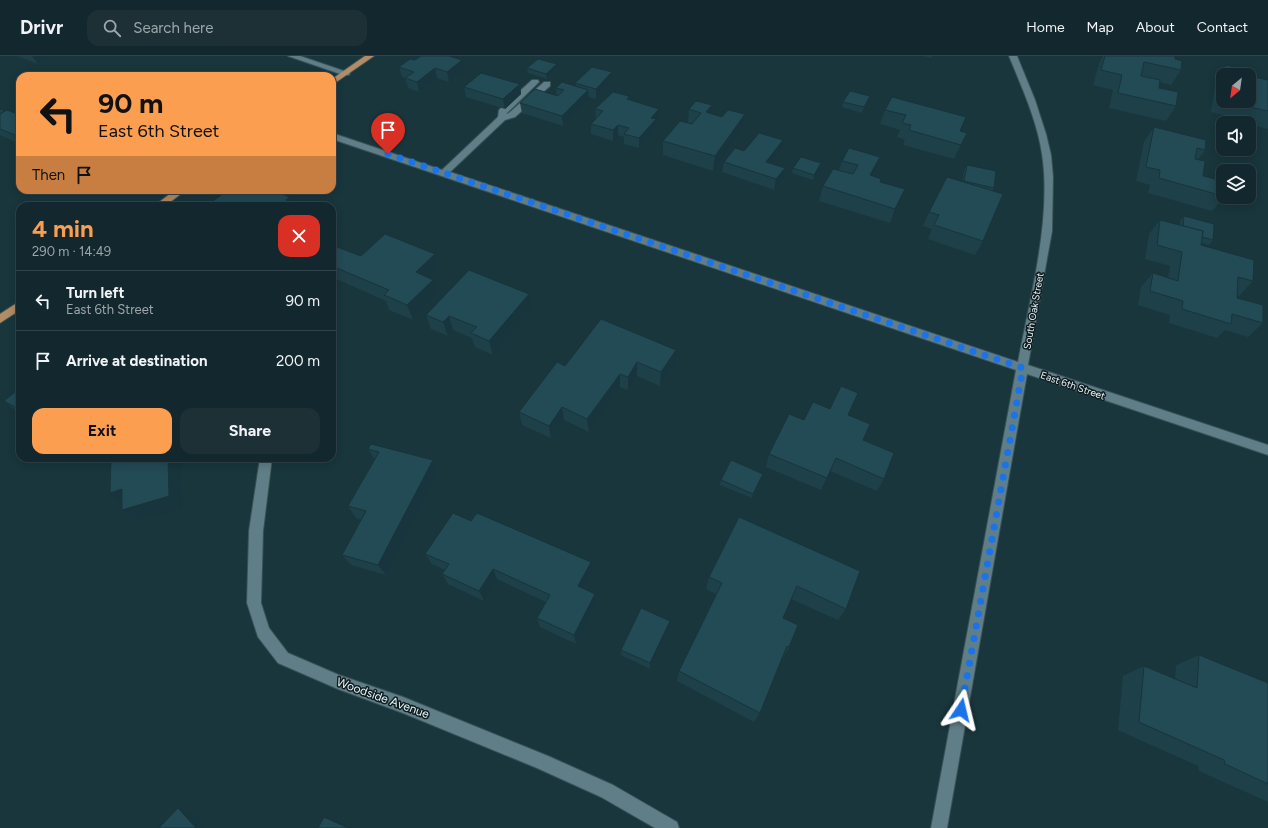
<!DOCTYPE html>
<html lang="en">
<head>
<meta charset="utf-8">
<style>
  :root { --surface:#13282e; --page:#1c3036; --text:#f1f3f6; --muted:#9da6aa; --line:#32444a; --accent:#fb9e50 }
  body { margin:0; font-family:Figtree,sans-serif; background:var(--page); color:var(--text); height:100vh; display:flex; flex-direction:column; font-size:15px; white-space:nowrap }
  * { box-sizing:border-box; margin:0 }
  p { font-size:13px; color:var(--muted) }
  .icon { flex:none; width:22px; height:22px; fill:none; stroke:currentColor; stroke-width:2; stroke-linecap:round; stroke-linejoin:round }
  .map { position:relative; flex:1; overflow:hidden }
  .sheet { position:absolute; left:16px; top:146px; width:320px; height:260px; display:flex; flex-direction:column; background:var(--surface); border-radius:12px; box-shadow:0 2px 10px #0003,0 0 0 1px var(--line) }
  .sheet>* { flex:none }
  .hud { position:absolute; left:16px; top:16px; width:320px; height:122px; border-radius:12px; box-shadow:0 2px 10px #0003,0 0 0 1px var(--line); background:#fb9e50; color:#111; overflow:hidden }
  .needle { width:26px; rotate:209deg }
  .buttons { position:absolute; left:1216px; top:12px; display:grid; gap:8px }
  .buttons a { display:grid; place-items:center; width:40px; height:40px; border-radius:8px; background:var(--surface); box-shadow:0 2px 10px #0003,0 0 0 1px var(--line); font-size:20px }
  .pin { position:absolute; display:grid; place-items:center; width:34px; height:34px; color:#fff; margin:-41px -17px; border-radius:50% 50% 50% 0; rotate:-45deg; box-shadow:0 0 4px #0007 }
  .pin .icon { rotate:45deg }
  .me { position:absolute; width:44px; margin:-22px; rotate:10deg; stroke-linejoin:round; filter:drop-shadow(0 0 3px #0008) }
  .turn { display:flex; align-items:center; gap:14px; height:84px; padding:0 16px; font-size:18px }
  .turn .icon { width:52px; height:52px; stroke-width:2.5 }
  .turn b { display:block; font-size:28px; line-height:34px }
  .then { display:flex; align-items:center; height:38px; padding:0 16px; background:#0003; gap:8px; font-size:15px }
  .round { display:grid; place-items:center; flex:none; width:42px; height:42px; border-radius:12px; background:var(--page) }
  .summary { display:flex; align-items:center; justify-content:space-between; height:68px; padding:0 16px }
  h1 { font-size:24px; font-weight:700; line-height:30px; color:var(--accent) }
  .action { display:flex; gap:8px; margin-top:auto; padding:8px 16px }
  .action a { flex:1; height:46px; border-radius:12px; background:var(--accent); color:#111; font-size:16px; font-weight:700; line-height:46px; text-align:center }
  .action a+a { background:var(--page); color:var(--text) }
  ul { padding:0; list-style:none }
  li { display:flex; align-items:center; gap:12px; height:60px; padding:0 16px; border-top:1px solid var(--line) }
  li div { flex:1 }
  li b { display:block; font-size:15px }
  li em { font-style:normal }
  header { display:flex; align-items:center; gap:24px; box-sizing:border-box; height:56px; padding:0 20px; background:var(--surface); border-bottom:1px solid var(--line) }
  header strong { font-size:19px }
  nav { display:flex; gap:22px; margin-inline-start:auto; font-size:14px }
  .search { width:280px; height:36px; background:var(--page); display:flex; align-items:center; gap:10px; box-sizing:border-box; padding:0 14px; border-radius:12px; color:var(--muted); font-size:15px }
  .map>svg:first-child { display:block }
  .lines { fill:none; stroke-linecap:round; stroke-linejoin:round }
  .minor-casing { stroke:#385157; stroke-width:2 }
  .major-casing { stroke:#385157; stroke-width:2 }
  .minor { fill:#607e87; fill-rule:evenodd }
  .major { fill:#b28c65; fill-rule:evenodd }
  .wall { fill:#1e4049 }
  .shaded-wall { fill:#18343c }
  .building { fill:#234b55; stroke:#18343c }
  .route { stroke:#1a73e8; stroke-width:7; stroke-dasharray:0 12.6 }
  .labels { text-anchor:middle; stroke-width:3; stroke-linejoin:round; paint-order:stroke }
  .street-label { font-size:10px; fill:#e5f6fa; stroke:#0f1b1f }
  .near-street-label { font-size:12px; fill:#e5f6fa; stroke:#0f1b1f }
</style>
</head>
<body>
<header>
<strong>Drivr</strong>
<div class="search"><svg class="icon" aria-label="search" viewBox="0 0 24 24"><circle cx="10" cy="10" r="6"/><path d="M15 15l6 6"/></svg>Search here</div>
<nav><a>Home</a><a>Map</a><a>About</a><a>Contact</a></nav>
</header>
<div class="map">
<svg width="1268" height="772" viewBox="0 0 1268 772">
  <rect width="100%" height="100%" fill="#19363d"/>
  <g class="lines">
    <g class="minor-casing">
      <g id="minor">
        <polygon points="288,0 300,0 350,17 349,19 343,19"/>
        <path d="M1009,0H1017L1035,44L1046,78L1051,99L1053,121L1052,175L1028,309L1268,389V399L1027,318L947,772H931L1016,314L332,83V77L442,114L498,61L499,54L532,24H538L539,26L506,58L509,57L544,26H550V30L515,61L505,64L450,116L1018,306C1030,242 1052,162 1042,98C1037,64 1022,32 1009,0Z"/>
        <polygon points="260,402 272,402 263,475 261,547 269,572 288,597 339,619 403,641 548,700 613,729 677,766 679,772 655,772 601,741 537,712 403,657 338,633 278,607 258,581 247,547 249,475"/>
      </g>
    </g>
    <g class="major-casing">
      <g id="major">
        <polygon points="365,0 374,0 332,29 332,23"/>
        <polygon points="175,134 186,134 165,150 154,150"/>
        <polygon points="20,245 20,254 0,267 0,258"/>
      </g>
    </g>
    <use href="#minor" class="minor"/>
    <use href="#major" class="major"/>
  </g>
  <g class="wall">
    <polygon points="17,0 53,0 38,8"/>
    <polygon points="461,0 458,3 462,4 464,14 449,26 437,22 419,36 408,32 405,22 402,21 399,11 415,4"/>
    <polygon points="924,0 932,0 931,2"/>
    <polygon points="1103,0 1175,0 1175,3 1181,14 1171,29 1160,26 1159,32 1176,50 1166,65 1109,52 1113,34 1093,29 1099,8"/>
    <polygon points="557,8 557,13 547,23 528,17 527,12"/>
    <polygon points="1226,9 1247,19 1223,19 1223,45 1249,45 1268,24 1268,73 1249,68 1249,67 1245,67 1239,65 1239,62 1211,56 1216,24"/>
    <polygon points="575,27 612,27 596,43 588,41 589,44 563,70 522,57 520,47 557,40 556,32 576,30"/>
    <polygon points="520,28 521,38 505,53 466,41 464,31"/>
    <polygon points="629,40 629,44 659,63 656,66 656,73 639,92 624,88 624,81 618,79 613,85 591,78 591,68 596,63 595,53"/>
    <polygon points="870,40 869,45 862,57 842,51 843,46"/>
    <polygon points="712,49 711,57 722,61 745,58 743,73 713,115 663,99 663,85 688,67 689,53"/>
    <polygon points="0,53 4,55 20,59 20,88 0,79"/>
    <polygon points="885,54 967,77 954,103 903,89 905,84 897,81 900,74 880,68"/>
    <polygon points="1154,71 1205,94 1198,104 1203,120 1224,141 1212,155 1148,137 1150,129 1136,125 1144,86"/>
    <polygon points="849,92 875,116 873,120 880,126 899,148 890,167 819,145 823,130 839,114 842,105"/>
    <polygon points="781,94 771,107 783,122 774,134 722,116 724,106 744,95"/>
    <polygon points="821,107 820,113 813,124 792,117 793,112"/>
    <polygon points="967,109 994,132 992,135 983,185 975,199 928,183 932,173 923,170 929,156 962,126 964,115"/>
    <polygon points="1184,160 1213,184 1209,189 1202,187 1201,189 1253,225 1239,240 1238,239 1237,242 1263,267 1248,281 1225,274 1217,282 1169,267 1170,259 1138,249 1141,231 1153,217 1168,222 1170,210 1145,203 1149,178 1160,164 1180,169 1180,165"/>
    <polygon points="332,195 361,200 435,198 439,212 429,222 433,224 437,238 413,264 389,254 386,245 332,221"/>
    <polygon points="529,238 532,252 493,299 475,291 472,282 453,274 448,280 431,273 426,259"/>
    <polygon points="601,263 675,307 660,330 637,320 628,334 620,331 589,376 564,364 551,382 522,369 519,356 565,310"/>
    <polygon points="20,332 20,357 15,354 4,345"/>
    <polygon points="848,359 884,423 877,435 830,415 821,434 766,411 769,398 804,364"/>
    <polygon points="368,393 433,404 439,416 386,519 351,509 342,499 362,464 356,462 348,450 375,404"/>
    <polygon points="762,422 752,442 720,429 721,424"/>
    <polygon points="739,461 846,553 838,564 791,543 783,562 789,591 783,602 782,601 760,657 754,666 677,625 679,615 716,538 706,533 709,521"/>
    <polygon points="425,498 592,517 584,533 595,538 597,548 576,588 540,571 537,562 546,546 497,523 484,545 448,528 442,518 445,514 432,508"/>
    <polygon points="670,565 669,572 650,613 621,599 621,594"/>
    <polygon points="1199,599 1268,627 1268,746 1199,715 1198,710 1118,674 1123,620 1144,610 1175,623 1176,609"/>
  </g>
  <g class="shaded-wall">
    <polygon points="32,0 53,0 38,8"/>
    <polygon points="447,0 461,0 449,9"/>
    <polygon points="462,4 464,14 449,26 447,16"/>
    <polygon points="557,8 557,13 547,23 546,18"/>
    <polygon points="435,12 437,22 419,36 417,26"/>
    <polygon points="612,16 612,27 596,43 596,33"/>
    <polygon points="520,28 521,38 505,53 503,43"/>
    <polygon points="588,34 589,44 563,70 562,60"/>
    <polygon points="870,40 869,45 862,57 864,51"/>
    <polygon points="712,49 711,64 706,56"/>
    <polygon points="659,53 659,63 656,66 656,73 639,92 639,82 651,62"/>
    <polygon points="745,58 743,73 713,115 715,100"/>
    <polygon points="618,69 618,79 613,85 613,74"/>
    <polygon points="967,77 960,92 954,103"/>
    <polygon points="783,84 781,94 764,116 766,106"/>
    <polygon points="880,101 875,116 865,134 870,119"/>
    <polygon points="821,107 820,113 813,124 814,119"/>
    <polygon points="785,112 783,122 774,134 776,123"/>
    <polygon points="905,133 899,148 890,167 895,153"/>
    <polygon points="290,141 294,150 286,144"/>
    <polygon points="435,198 439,212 421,231 416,216"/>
    <polygon points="433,224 437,238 413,264 407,249"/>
    <polygon points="529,238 532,252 493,299 489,285"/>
    <polygon points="449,260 453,274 448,280 443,266"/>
    <polygon points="676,294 675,307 660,330 661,316"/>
    <polygon points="637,306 637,320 628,334 628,321"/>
    <polygon points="620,318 620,331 589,376 587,363"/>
    <polygon points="562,351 564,364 551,382 549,370"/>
    <polygon points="168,402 181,402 182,452 136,465 122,454"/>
    <polygon points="433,404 439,416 386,519 378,509"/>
    <polygon points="763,418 762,422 752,442 753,438"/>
    <polygon points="122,433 125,449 110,437"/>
    <polygon points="591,506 592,517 580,540 578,530"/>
    <polygon points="493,513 497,523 484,545 479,535"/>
    <polygon points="595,538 597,548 576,588 574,579"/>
    <polygon points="670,565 669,572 650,613 650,607"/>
    <polygon points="178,752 189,755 205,772 196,772"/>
    <polygon points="324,761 336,765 352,772 348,772"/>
  </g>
  <g class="building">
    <polygon points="421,0 449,0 462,4 447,16 435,12 417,26 405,22 414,16 399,11 410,3 415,4"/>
    <polygon points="1105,0 1175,0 1175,3 1182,5 1181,14 1144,6 1141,20 1160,24 1159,32 1178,36 1176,50 1118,37 1122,19 1101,14"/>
    <polygon points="538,3 557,8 546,18 527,12"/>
    <polygon points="1226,9 1247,14 1247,19 1225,19"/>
    <polygon points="592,11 612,16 596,33 575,27"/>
    <polygon points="481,17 520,28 503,43 464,31"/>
    <polygon points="1249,20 1268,24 1268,55 1250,51 1250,48 1238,45 1249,45"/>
    <polygon points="562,26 588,34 562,60 520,47 535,33 558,40 564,34 556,32"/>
    <polygon points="850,35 870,40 864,51 843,46"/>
    <polygon points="613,36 629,40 627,43 659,53 651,62 656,63 639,82 624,78 629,72 618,69 613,74 591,68 603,55 595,53"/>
    <polygon points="892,41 966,61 960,75 967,77 961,89 909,74 911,69 902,67 906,59 885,54"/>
    <polygon points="696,45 712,49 706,56 722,61 728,54 745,58 715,100 663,85 680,65 692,68 701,57 689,53"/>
    <polygon points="0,53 4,55 0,58"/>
    <polygon points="7,54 20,59 20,81 0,73 0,58"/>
    <polygon points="1154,71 1206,84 1205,94 1197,92 1195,103 1205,105 1203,120 1223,125 1223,140 1159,122 1160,114 1146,111"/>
    <polygon points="759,77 783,84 766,106 785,112 776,123 724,106 735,92 744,95"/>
    <polygon points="849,92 880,101 870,119 881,123 880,126 905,133 895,153 823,130 833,113 853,118 858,109 842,105"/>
    <polygon points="801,101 821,107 814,119 793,112"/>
    <polygon points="967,109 996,115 994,132 964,125"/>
    <polygon points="947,121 1003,138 983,185 934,169 939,159 929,156"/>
    <polygon points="228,134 271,134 290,141 286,144 299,149 297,150 206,150"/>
    <polygon points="1184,160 1214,168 1213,184 1202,181 1203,175 1183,170"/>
    <polygon points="1160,164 1203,175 1201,189 1254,204 1253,225 1238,221 1237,242 1263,249 1263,267 1232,258 1231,268 1182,253 1183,245 1150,235 1153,217 1178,225 1182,196 1157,189"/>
    <polygon points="385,178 435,198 416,216 433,224 407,249 384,239 389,234 332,210 332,195 337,191 361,200"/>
    <polygon points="469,214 529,238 489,285 471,277 477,271 449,260 443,266 426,259"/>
    <polygon points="601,263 676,294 661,316 637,306 628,321 620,318 587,363 562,351 549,370 519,356 557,306 565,310"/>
    <polygon points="841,330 858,337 848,359 870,368 863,384 894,397 884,423 836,402 827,422 769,398 789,358 804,364 813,346 830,353"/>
    <polygon points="20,332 20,354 4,345"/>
    <polygon points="371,388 433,404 378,509 342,499 366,455 348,450 379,396 368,393"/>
    <polygon points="111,402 168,402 169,440 122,454 122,433 110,437"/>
    <polygon points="731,404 763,418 753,438 721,424"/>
    <polygon points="453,457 471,465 477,457 591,506 578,530 595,538 574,579 537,562 550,539 493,513 479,535 442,518 449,508 425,498"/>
    <polygon points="739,461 860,515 846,553 797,530 783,562 798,569 789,591 787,590 760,657 679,615 722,527 709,521"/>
    <polygon points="641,552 670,565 650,607 621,594"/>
    <polygon points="1199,599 1268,627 1268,728 1225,708 1224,704 1139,666 1144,610 1197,632"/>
    <polygon points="178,752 196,772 159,772"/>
    <polygon points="324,761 348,772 318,772"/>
  </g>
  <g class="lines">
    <polyline class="route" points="388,98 1023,312 961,654"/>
  </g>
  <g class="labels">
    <g class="street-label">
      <text transform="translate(1033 255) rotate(-80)" y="4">South Oak Street</text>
      <text transform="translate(1073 329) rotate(19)" y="4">East 6th Street</text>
    </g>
    <g class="near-street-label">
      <text transform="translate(383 642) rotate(20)" y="4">Woodside Avenue</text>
    </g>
  </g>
</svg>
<div class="buttons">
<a><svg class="needle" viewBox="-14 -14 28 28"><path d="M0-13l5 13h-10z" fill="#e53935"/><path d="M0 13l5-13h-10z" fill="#9da6aa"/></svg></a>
<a><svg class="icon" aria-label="sound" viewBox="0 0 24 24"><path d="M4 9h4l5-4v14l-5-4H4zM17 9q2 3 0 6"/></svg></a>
<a><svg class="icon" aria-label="layers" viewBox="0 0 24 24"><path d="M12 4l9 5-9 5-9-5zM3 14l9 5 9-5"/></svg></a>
</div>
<div class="pin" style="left:388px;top:98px;background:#d93025"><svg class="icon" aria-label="arrive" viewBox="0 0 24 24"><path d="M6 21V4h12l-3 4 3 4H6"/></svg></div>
<svg class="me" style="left:961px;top:654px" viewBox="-20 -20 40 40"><path d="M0-17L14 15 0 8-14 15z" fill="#1a73e8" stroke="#fff" stroke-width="4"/></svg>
<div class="hud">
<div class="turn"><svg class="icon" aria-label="left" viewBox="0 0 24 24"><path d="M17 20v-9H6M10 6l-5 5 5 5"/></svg><div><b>90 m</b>East 6th Street</div></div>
<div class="then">Then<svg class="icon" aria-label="arrive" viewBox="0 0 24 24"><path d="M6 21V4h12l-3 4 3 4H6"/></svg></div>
</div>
<section class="sheet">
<div class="summary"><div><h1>4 min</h1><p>290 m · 14:49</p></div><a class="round" style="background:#d93025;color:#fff"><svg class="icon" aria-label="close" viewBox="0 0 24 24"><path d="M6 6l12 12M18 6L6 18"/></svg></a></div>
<ul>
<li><svg class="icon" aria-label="left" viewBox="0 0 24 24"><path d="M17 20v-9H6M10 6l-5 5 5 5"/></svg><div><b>Turn left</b><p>East 6th Street</p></div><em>90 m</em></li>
<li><svg class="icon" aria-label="arrive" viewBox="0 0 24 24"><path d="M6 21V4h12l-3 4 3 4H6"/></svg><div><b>Arrive at destination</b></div><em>200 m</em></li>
</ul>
<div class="action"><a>Exit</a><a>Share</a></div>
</section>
</div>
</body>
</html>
